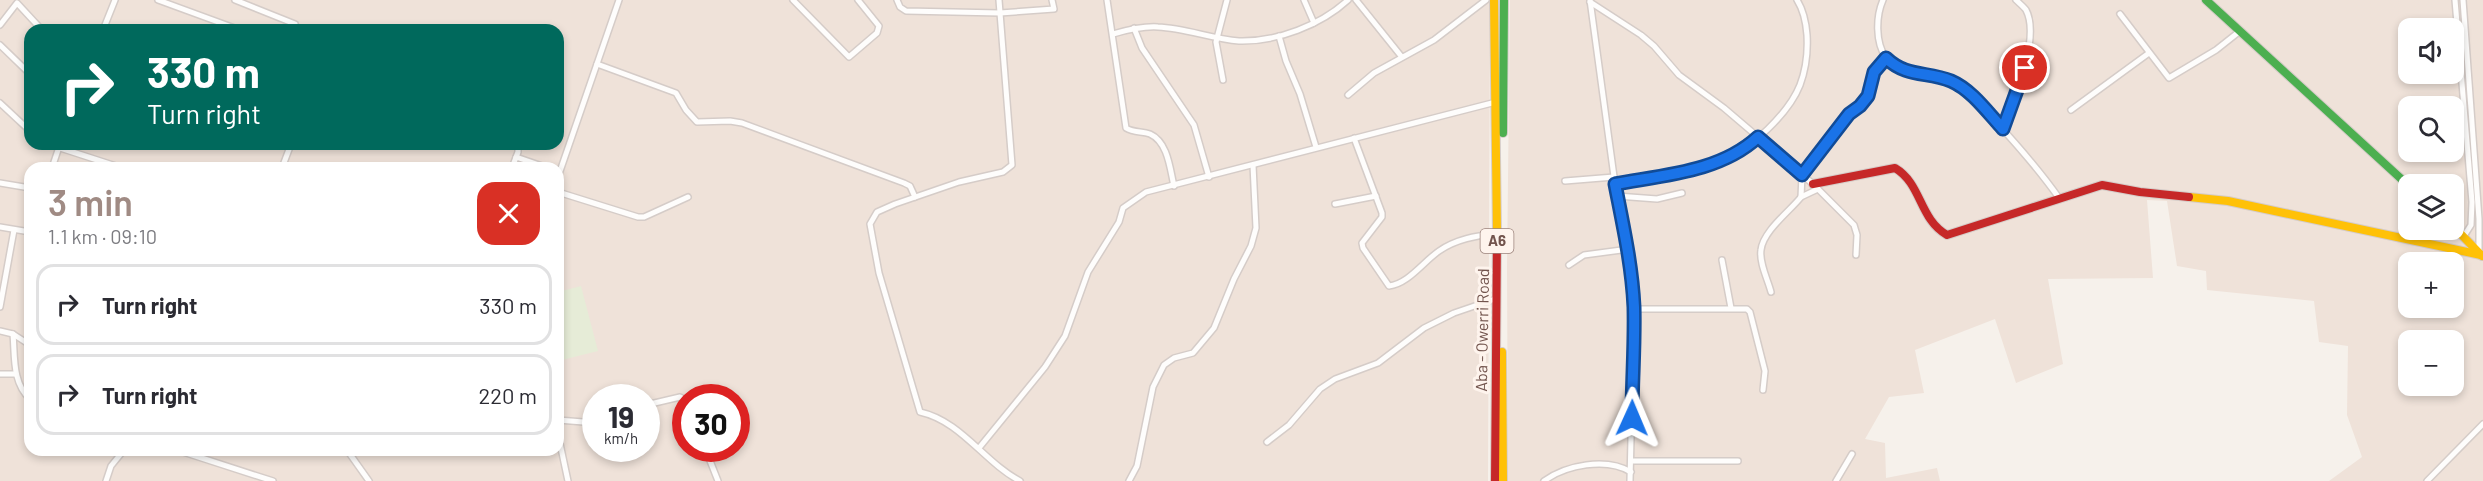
<!DOCTYPE html>
<html lang="en">
<head>
<meta charset="utf-8">
<style>
  :root { --surface:#fff; --page:#f7f7f7; --text:#2b2b33; --muted:#7c7c81; --line:#e1e1e2; --accent:#a08b84 }
  body { margin:0; font-family:Barlow,sans-serif; background:var(--page); color:var(--text); height:100vh; display:flex; flex-direction:column; font-size:22px; white-space:nowrap }
  * { box-sizing:border-box; margin:0 }
  p { font-size:20px; color:var(--muted) }
  .icon { flex:none; width:33px; height:33px; fill:none; stroke:currentColor; stroke-width:2; stroke-linecap:round; stroke-linejoin:round }
  .map { position:relative; flex:1; overflow:hidden }
  .panel { position:absolute; left:24px; top:162px; width:540px; height:294px; display:flex; flex-direction:column; background:var(--surface); border-radius:18px; box-shadow:0 3px 9px #0003 }
  .panel>* { flex:none }
  .top-card { position:absolute; left:24px; top:24px; width:540px; height:126px; border-radius:18px; box-shadow:0 3px 9px #0003; background:#00695c; color:#fff; overflow:hidden }
  .buttons { position:absolute; left:2398px; top:18px; display:grid; gap:12px }
  .buttons a { display:grid; place-items:center; width:66px; height:66px; border-radius:12px; background:var(--surface); box-shadow:0 3px 9px #0003; font-size:30px }
  .speed { position:absolute; left:582px; top:384px; display:flex; gap:12px; font-size:30px; font-weight:700; text-align:center }
  .speed>* { display:grid; place-content:center; width:78px; height:78px; border-radius:50%; background:var(--surface); box-shadow:0 3px 9px #0003; line-height:1 }
  .speed small { font-size:15px; font-weight:400 }
  .speed .limit { border:9px solid #d22; background:#fff; color:#111 }
  .pin { position:absolute; display:grid; place-items:center; width:51px; height:51px; color:#fff; margin:-26px; border:3px solid #fff; border-radius:50%; box-shadow:0 2px 6px #0007 }
  .me { position:absolute; width:66px; margin:-33px; rotate:1deg; stroke-linejoin:round; filter:drop-shadow(0 0 4px #0008) }
  .turn { display:flex; align-items:center; gap:21px; height:126px; padding:0 24px; font-size:27px }
  .turn .icon { width:78px; height:78px; stroke-width:2.5 }
  .turn b { display:block; font-size:42px; line-height:51px }
  .round { display:grid; place-items:center; flex:none; width:63px; height:63px; border-radius:18px; background:var(--page) }
  .summary { display:flex; align-items:center; justify-content:space-between; height:102px; padding:0 24px }
  h1 { font-size:36px; font-weight:600; line-height:45px; color:var(--accent) }
  ul { padding:0; list-style:none }
  li { display:flex; align-items:center; gap:18px; height:81px; margin:0 12px 9px; padding:0 12px; border:3px solid var(--line); border-radius:18px }
  li div { flex:1 }
  li b { display:block; font-size:22px }
  li em { font-style:normal }
  .map>svg:first-child { display:block }
  .residential { fill:#efe2d9; fill-rule:evenodd }
  .green { fill:#e6ecd7 }
  .lines { fill:none; stroke-linecap:round; stroke-linejoin:round }
  .street-casing { stroke:#d5ccc8; stroke-width:8 }
  .fast-casing { stroke:#d5ccc8; stroke-width:10 }
  .slow-casing { stroke:#d5ccc8; stroke-width:10 }
  .jam-casing { stroke:#d5ccc8; stroke-width:10 }
  .street { stroke:#fefdfc; stroke-width:5 }
  .fast { stroke:#4caf50; stroke-width:8 }
  .slow { stroke:#ffc107; stroke-width:8 }
  .jam { stroke:#c62828; stroke-width:8 }
  .route-casing { stroke:#114b97; stroke-width:15 }
  .route { stroke:#1a73e8; stroke-width:10 }
  .labels { text-anchor:middle; stroke-width:6; stroke-linejoin:round; paint-order:stroke }
  .shield { fill:#fef4ed; stroke:#9c847d; stroke-width:1.5 }
  .shield-label { font-size:15px; font-weight:bold; fill:#72544d }
  .street-label { font-size:16px; fill:#72544d; stroke:#fef4ed }
</style>
</head>
<body>
<div class="map">
<svg width="2483" height="481" viewBox="0 0 2483 481">
  <rect width="100%" height="100%" fill="#f6f1eb"/>
  <g class="residential">
    <path d="M0,0H1490L1488,481H0ZM30,30H558V144H30ZM30,168H558V450H30ZM596,398H646V448H596ZM686,398H736V448H686Z"/>
    <path d="M1510,0H2483V481H2329L2362,457L2347,415L2348,346L2319,342L2314,301L2207,290L2206,271L2177,266L2167,201L2147,200L2153,278L2048,279L2063,364L2016,383L1995,319L1915,350L1924,393L1889,397L1865,439L1885,443L1886,478L1937,468L1940,481H1508L1507,269ZM2409,28H2454V74H2409ZM2409,106H2454V152H2409ZM2409,184H2454V230H2409ZM2409,262H2454V308H2409ZM2409,340H2454V386H2409Z"/>
  </g>
  <polygon class="green" points="581,286 598,351 558,361 558,292"/>
  <g class="lines">
    <g class="street-casing">
      <g id="street">
        <polyline points="158,0 240,30"/>
        <polyline points="235,0 295,24"/>
        <polyline points="793,0 849,57 877,33 879,26 858,0"/>
        <polyline points="897,0 900,7 906,11 1000,13 1054,9 1052,0"/>
        <path d="M999,0L1012,165L1003,172L959,182L895,204L877,212L870,224L879,273L920,412C961,421 984,462 1020,481"/>
        <path d="M1107,0L1126,128C1134,133 1142,131 1150,134C1168,142 1170,169 1174,186"/>
        <polyline points="1304,0 1314,23"/>
        <polyline points="1356,0 1401,56"/>
        <polyline points="1590,0 1615,184 1629,249 1634,309 1630,481"/>
        <path d="M1883,0C1876,16 1875,42 1886,58C1902,82 1939,72 1961,87C1975,97 1986,111 1997,123C2019,147 2040,171 2059,198"/>
        <polyline points="2455,0 2472,202 2471,225 2464,236"/>
        <polyline points="2463,0 2479,219 2479,252"/>
        <polyline points="1590,2 1641,35 1654,46 1679,75 1724,108 1813,184 1854,225 1857,235 1856,255"/>
        <polyline points="2120,14 2169,78 2216,50 2240,31"/>
        <polyline points="0,25 17,3 42,30"/>
        <polyline points="1134,28 1142,48 1194,125 1209,177"/>
        <polyline points="103,30 115,0"/>
        <path d="M1113,34C1127,30 1143,26 1158,27C1185,28 1212,39 1239,41C1277,42 1321,25 1348,0"/>
        <polyline points="1279,36 1286,61 1300,94 1316,147"/>
        <polyline points="0,45 30,74"/>
        <polyline points="597,64 676,93 686,110 697,122 730,121 742,123 904,183 910,186 915,197"/>
        <polyline points="1223,80 1216,42 1227,0"/>
        <polyline points="1348,95 1374,73 1434,40 1486,0"/>
        <polyline points="0,103 30,131"/>
        <polyline points="2071,110 2149,53"/>
        <path d="M2003,129C2013,102 2041,38 2026,10C2024,7 2019,3 2016,0"/>
        <path d="M1354,138L1382,213V217L1362,243L1363,248L1389,286C1408,284 1423,262 1439,251C1456,239 1476,236 1497,233"/>
        <polyline points="48,144 122,168"/>
        <polyline points="516,157 548,168"/>
        <polyline points="52,168 60,144"/>
        <polyline points="282,168 291,144"/>
        <polyline points="512,168 518,152 518,144"/>
        <polyline points="558,177 619,0"/>
        <polyline points="1565,181 1614,177"/>
        <polyline points="0,183 30,188"/>
        <path d="M1615,184C1647,178 1693,173 1723,161C1751,149 1789,113 1800,85C1806,69 1808,52 1807,35C1806,22 1804,11 1797,0"/>
        <polyline points="558,192 638,217 644,217 688,197"/>
        <polyline points="1617,196 1657,199 1682,193"/>
        <polyline points="1801,197 1818,189"/>
        <polyline points="1335,204 1376,196"/>
        <polyline points="0,227 30,232"/>
        <polyline points="1722,260 1731,308"/>
        <polyline points="1569,265 1584,255 1629,249"/>
        <path d="M1771,292C1768,280 1759,263 1761,250C1763,231 1790,211 1801,197L1802,175L1849,114L1860,106L1868,96L1874,72L1886,58"/>
        <polyline points="0,307 14,230"/>
        <polyline points="1634,309 1747,309 1750,312 1765,371 1763,390"/>
        <polyline points="0,331 13,334 30,345"/>
        <path d="M13,334C15,356 12,383 30,399"/>
        <polyline points="0,374 16,374"/>
        <polyline points="646,405 680,397 686,400"/>
        <polyline points="558,420 596,423"/>
        <polyline points="558,434 568,481"/>
        <polyline points="1267,442 1289,425 1320,389 1335,379 1378,363 1424,328 1454,313 1495,299"/>
        <polyline points="705,448 718,481"/>
        <polyline points="979,448 1045,367 1065,336 1088,272 1119,222 1123,208 1146,192 1496,102"/>
        <polyline points="177,450 273,481"/>
        <polyline points="347,450 369,481"/>
        <polyline points="1631,461 1738,461"/>
        <polyline points="106,481 111,466 124,450"/>
        <polyline points="1129,481 1137,466 1153,387 1164,365 1174,358 1193,353 1214,328 1234,279 1251,246 1256,228 1253,165"/>
        <path d="M1544,481C1566,465 1606,457 1631,472"/>
        <polyline points="1836,481 1852,454"/>
        <polyline points="2427,481 2483,424"/>
      </g>
    </g>
    <g class="fast-casing">
      <g id="fast">
        <polyline points="2206,0 2409,186"/>
        <polyline points="1503,133 1504,0"/>
      </g>
    </g>
    <g class="slow-casing">
      <g id="slow">
        <polyline points="1494,0 1497,233"/>
        <polyline points="2189,197 2228,201 2481,255"/>
        <polyline points="2454,227 2482,256"/>
        <polyline points="1502,352 1503,481"/>
      </g>
    </g>
    <g class="jam-casing">
      <g id="jam">
        <path d="M1813,184L1895,168C1922,184 1919,219 1947,235L2102,185L2140,192L2189,197"/>
        <polyline points="1495,481 1497,233"/>
      </g>
    </g>
    <use href="#street" class="street"/>
    <use href="#fast" class="fast"/>
    <use href="#slow" class="slow"/>
    <use href="#jam" class="jam"/>
  </g>
  <g class="lines">
    <g class="route-casing">
      <path id="route" d="M1632,418C1632,381 1635,344 1634,307C1632,265 1623,225 1615,184C1664,175 1720,172 1758,137L1802,175L1849,114L1860,106L1868,96L1874,72L1886,58C1907,78 1927,71 1951,81C1972,90 1988,113 2003,129L2025,68"/>
    </g>
    <use href="#route" class="route"/>
  </g>
  <g class="labels">
    <rect class="shield" x="1480.5" y="229" width="33" height="24" rx="4.5"/>
    <g class="shield-label">
      <text x="1497" y="246">A6</text>
    </g>
    <g class="street-label">
      <text transform="translate(1482 330) rotate(-89)" y="6">Aba - Owerri Road</text>
    </g>
  </g>
</svg>
<div class="buttons">
<a><svg class="icon" aria-label="sound" viewBox="0 0 24 24"><path d="M4 9h4l5-4v14l-5-4H4zM17 9q2 3 0 6"/></svg></a>
<a><svg class="icon" aria-label="search" viewBox="0 0 24 24"><circle cx="10" cy="10" r="6"/><path d="M15 15l6 6"/></svg></a>
<a><svg class="icon" aria-label="layers" viewBox="0 0 24 24"><path d="M12 4l9 5-9 5-9-5zM3 14l9 5 9-5"/></svg></a>
<a>+</a>
<a>−</a>
</div>
<div class="speed"><div>19<small>km/h</small></div><div class="limit">30</div></div>
<div class="pin" style="left:2025px;top:68px;background:#d93025"><svg class="icon" aria-label="arrive" viewBox="0 0 24 24"><path d="M6 21V4h12l-3 4 3 4H6"/></svg></div>
<svg class="me" style="left:1632px;top:418px" viewBox="-20 -20 40 40"><path d="M0-17L14 15 0 8-14 15z" fill="#1a73e8" stroke="#fff" stroke-width="4"/></svg>
<div class="top-card">
<div class="turn"><svg class="icon" aria-label="right" viewBox="0 0 24 24"><path d="M7 20v-9h11M14 6l5 5-5 5"/></svg><div><b>330 m</b>Turn right</div></div>
</div>
<section class="panel">
<div class="summary"><div><h1>3 min</h1><p>1.1 km · 09:10</p></div><a class="round" style="background:#d93025;color:#fff"><svg class="icon" aria-label="close" viewBox="0 0 24 24"><path d="M6 6l12 12M18 6L6 18"/></svg></a></div>
<ul>
<li><svg class="icon" aria-label="right" viewBox="0 0 24 24"><path d="M7 20v-9h11M14 6l5 5-5 5"/></svg><div><b>Turn right</b></div><em>330 m</em></li>
<li><svg class="icon" aria-label="right" viewBox="0 0 24 24"><path d="M7 20v-9h11M14 6l5 5-5 5"/></svg><div><b>Turn right</b></div><em>220 m</em></li>
</ul>
</section>
</div>
</body>
</html>
